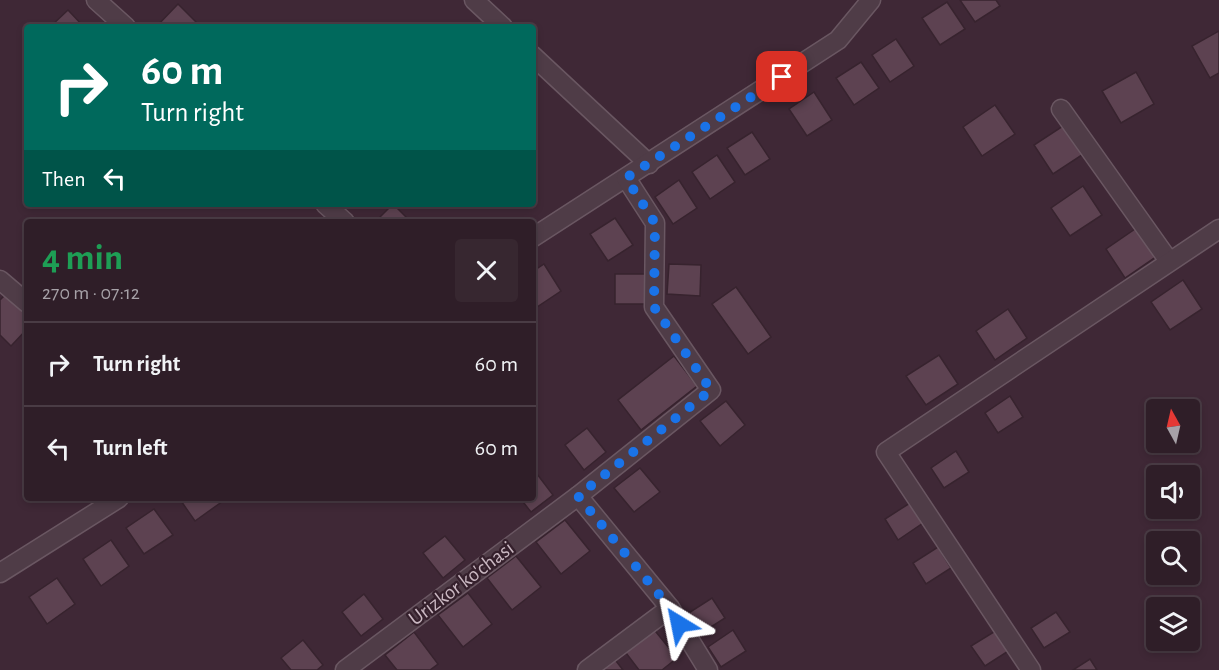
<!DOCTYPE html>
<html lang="en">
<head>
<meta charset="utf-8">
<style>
  :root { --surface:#2f1e28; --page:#372730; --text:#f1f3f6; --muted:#a7a2a8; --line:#4a3c45 }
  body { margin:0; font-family:"Alegreya Sans",sans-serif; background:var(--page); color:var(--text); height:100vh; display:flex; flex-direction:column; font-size:22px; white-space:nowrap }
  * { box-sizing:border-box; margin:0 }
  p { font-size:20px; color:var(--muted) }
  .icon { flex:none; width:33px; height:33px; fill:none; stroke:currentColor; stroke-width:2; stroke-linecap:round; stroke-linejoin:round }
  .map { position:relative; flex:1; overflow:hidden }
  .panel { position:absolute; left:24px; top:219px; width:512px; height:282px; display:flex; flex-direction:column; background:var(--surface); border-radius:6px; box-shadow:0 3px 9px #0003,0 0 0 2px var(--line) }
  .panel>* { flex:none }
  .top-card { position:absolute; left:24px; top:24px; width:512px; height:183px; border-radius:6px; box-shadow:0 3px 9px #0003,0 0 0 2px var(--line); background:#00695c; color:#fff; overflow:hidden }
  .needle { width:39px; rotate:352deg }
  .buttons { position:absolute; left:1146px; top:399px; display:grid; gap:12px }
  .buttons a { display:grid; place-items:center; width:54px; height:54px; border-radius:6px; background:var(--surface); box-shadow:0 3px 9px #0003,0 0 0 2px var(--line); font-size:30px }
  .pin { position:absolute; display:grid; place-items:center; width:51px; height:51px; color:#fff; margin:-26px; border-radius:12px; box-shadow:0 3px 9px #0006 }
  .me { position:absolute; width:66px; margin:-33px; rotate:325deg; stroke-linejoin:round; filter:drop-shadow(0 0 4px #0008) }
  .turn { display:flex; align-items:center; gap:21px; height:126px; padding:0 18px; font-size:27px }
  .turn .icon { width:78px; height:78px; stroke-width:2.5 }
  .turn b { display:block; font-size:42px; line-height:51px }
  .then { display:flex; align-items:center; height:57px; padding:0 18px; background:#0003; gap:12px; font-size:22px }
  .round { display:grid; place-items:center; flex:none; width:63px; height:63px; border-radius:6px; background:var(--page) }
  .head { display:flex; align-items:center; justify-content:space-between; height:102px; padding:0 18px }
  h1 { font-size:36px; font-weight:600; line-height:45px; color:#1e9e55 }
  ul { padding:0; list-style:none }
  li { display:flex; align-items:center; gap:18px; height:84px; padding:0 18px; border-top:2px solid var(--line) }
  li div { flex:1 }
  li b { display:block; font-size:22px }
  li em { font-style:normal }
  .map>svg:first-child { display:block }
  .building { fill:#5d4251; stroke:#37232e; stroke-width:1.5 }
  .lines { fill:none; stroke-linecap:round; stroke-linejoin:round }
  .minor-casing { stroke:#6a5762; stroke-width:21 }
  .minor { stroke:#4f3c47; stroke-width:18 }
  .route { stroke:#1a73e8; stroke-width:10; stroke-dasharray:0 18 }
  .labels { text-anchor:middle; stroke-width:4.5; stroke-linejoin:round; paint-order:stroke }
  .street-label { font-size:21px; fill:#cab8c2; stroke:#35202c }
</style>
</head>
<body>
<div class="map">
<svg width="1219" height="670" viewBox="0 0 1219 670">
  <rect width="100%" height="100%" fill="#3f2836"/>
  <g class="building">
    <polygon points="960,0 996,0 1000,6 975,22"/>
    <polygon points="947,2 965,29 940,45 922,18"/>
    <polygon points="178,4 200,26 198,27 156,27"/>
    <polygon points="68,10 84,27 50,27"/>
    <polygon points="1219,31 1219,73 1210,78 1192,46"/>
    <polygon points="896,39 914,66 890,82 872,55"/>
    <polygon points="861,62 879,88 854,105 836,78"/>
    <polygon points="1136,72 1154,104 1121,123 1102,91"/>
    <polygon points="814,92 832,120 807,136 789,109"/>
    <polygon points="995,105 1015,134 982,156 963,127"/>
    <polygon points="1066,124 1085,153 1053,174 1034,145"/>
    <polygon points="752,132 770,159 745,175 727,148"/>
    <polygon points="717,155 735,182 710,199 692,172"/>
    <polygon points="679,180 697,208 673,224 655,197"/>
    <polygon points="1083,186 1102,215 1070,236 1051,208"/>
    <polygon points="393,204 411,222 375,222"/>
    <polygon points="615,218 633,245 608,261 590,234"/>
    <polygon points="1138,227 1157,256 1125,278 1106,249"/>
    <polygon points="544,264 561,291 537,307 532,301 532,272"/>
    <polygon points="669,264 701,265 700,296 667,294"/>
    <rect x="615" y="274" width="30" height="30"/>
    <polygon points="1183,280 1202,309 1170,330 1151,302"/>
    <polygon points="736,287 771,337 748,354 712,304"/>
    <polygon points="8,292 27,311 27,329 11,346 0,335 0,300"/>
    <polygon points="1008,309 1027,338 995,360 976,331"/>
    <polygon points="939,355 958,384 926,405 906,376"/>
    <polygon points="674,356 697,386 641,430 618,400"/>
    <polygon points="1010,396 1023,417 998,433 985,413"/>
    <polygon points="726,401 745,425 720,446 700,421"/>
    <polygon points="587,428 606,452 584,470 565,445"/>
    <polygon points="956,451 969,472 944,488 931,468"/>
    <polygon points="640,468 660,492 634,512 614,488"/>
    <polygon points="534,470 553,495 531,512 520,498 532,498"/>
    <polygon points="179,498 220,498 223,501 195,521"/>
    <polygon points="910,503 923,523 898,540 885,519"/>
    <polygon points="154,509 173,535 144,554 126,528"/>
    <polygon points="565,520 590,551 561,574 536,542"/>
    <polygon points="445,536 465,560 443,578 423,553"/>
    <polygon points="111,540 129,566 101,586 83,559"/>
    <polygon points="938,547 951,568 926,584 913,563"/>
    <polygon points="516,556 541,587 512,610 487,578"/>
    <polygon points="57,578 75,604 47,624 29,597"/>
    <polygon points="468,593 492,624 463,647 438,615"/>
    <polygon points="364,594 383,619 361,636 342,612"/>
    <polygon points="712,598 725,618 700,634 687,614"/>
    <polygon points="1056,612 1070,632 1044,648 1031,628"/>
    <polygon points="652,627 677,658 662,670 639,670 623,649"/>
    <polygon points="733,630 746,651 721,667 708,647"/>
    <polygon points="997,630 1010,650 985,666 971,646"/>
    <polygon points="414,632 438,664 430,670 397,670 385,655"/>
    <polygon points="303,640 323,665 317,670 291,670 281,658"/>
    <polygon points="613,657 623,670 597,670"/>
    <polygon points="1090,659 1097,670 1073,670"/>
  </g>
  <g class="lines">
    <g class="minor-casing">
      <g id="minor">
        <polyline points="96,0 126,27"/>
        <polyline points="474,0 503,27"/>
        <polyline points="532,55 649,164"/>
        <polyline points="1061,109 1169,261"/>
        <polyline points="325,204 345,222"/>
        <polyline points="532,238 838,40 871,0"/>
        <polyline points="0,280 27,303"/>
        <polyline points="578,496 670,608 708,670"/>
        <polyline points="0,573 119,498"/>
        <polyline points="345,670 578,496 711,390 654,307 655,223 626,178"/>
        <polyline points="587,670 670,608"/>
        <polyline points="1031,670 886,452 1219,229"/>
      </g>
    </g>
    <use href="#minor" class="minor"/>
  </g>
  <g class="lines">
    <polyline class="route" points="679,624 670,608 578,496 711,390 654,307 655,223 626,178 782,77"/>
  </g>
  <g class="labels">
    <g class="street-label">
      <text transform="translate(461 583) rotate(-37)" y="7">Urizkor ko'chasi</text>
    </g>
  </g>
</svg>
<div class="buttons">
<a><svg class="needle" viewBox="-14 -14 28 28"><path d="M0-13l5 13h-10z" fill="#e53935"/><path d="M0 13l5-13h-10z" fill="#a7a2a8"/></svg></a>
<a><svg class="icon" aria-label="sound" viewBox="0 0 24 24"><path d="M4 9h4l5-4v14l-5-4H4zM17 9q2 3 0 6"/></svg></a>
<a><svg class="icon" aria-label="search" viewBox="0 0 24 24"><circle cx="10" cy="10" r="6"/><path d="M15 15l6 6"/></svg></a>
<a><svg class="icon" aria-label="layers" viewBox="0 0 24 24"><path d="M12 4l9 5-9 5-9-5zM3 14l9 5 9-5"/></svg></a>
</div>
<div class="pin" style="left:782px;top:77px;background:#d93025"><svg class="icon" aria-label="arrive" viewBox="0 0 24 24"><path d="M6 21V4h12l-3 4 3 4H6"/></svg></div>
<svg class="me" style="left:679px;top:624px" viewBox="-20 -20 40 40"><path d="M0-17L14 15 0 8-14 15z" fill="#1a73e8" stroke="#fff" stroke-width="4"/></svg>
<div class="top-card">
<div class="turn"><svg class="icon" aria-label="right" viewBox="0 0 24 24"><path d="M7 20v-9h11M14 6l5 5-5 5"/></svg><div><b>60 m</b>Turn right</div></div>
<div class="then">Then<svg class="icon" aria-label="left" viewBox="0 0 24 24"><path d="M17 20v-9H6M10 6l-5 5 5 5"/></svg></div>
</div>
<section class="panel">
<div class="head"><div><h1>4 min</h1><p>270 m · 07:12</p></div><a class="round"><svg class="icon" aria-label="close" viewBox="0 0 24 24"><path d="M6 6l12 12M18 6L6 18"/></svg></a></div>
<ul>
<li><svg class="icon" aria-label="right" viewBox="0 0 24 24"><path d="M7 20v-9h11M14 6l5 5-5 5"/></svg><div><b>Turn right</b></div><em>60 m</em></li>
<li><svg class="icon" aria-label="left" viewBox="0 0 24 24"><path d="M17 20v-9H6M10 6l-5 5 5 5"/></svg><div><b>Turn left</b></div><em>60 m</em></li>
</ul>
</section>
</div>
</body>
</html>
